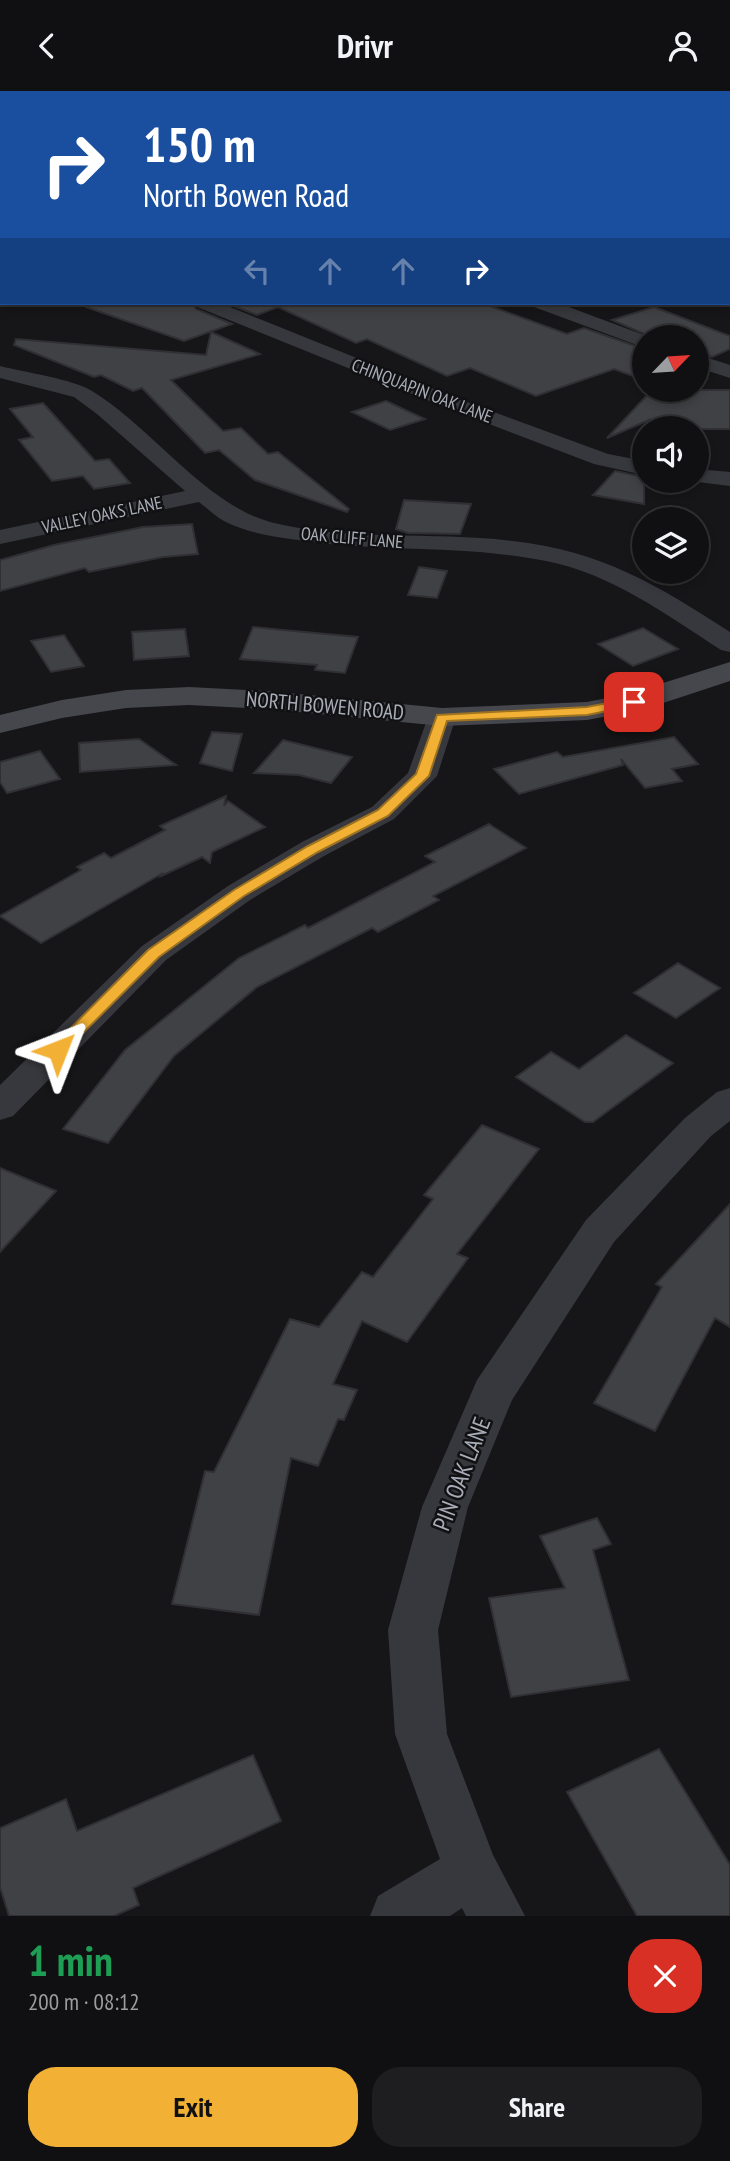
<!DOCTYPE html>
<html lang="en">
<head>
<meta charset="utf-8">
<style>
  :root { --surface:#101012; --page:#1e1e20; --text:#f1f3f6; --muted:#9c9d9f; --line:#303032; --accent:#f2b134 }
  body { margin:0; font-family:"PT Sans Narrow",sans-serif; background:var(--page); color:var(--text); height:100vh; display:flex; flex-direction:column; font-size:26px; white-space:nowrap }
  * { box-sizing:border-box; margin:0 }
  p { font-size:23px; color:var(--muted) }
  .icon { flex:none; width:38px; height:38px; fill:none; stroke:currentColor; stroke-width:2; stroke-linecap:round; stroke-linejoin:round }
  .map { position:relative; height:1825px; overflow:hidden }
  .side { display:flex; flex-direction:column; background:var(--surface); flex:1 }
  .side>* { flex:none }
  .hud { position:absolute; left:0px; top:0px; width:732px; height:214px; box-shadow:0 4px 10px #0003,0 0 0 2px var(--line); background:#1a4fa0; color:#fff; overflow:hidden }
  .needle { width:46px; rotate:65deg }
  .buttons { position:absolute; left:632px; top:234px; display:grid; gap:14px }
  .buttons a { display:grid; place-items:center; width:77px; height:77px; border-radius:50%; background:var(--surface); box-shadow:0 4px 10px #0003,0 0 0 2px var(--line); font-size:35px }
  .pin { position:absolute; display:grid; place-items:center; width:60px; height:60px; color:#fff; margin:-30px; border-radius:14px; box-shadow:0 4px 10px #0006 }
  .me { position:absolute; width:77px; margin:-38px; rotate:45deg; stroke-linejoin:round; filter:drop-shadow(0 0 5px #0008) }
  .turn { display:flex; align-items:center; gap:24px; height:147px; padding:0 28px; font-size:32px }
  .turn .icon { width:91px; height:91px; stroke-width:2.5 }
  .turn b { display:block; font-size:49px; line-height:60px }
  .lanes { display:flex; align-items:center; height:66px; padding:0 28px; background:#0003; justify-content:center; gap:35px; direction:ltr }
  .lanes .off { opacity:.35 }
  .round { display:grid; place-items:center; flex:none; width:74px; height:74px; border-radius:28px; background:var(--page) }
  .overview { display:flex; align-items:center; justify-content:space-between; height:119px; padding:0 28px }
  h1 { font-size:42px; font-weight:700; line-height:52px; color:#1e9e55 }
  .cta { display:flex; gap:14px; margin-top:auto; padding:14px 28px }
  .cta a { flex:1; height:80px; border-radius:28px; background:var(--accent); color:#111; font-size:28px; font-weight:700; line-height:80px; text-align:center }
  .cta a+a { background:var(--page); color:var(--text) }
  header { display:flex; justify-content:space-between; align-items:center; height:91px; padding:0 28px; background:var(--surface); font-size:32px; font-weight:700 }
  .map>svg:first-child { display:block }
  .building { fill:#404145; stroke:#303034; stroke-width:2 }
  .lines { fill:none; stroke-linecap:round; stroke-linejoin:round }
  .street { fill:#37383d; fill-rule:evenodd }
  .secondary { fill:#45474d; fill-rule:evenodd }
  .route { fill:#f2b134; stroke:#9d7322; stroke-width:2 }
  .labels { text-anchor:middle; stroke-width:5; stroke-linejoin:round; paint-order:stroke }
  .far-street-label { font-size:18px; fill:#a8adb8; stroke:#111113 }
  .street-label { font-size:21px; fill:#a8adb8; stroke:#111113 }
  .near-street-label { font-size:24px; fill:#a8adb8; stroke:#111113 }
</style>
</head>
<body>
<header><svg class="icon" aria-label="back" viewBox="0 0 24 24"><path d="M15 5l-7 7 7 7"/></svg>Drivr<svg class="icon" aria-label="person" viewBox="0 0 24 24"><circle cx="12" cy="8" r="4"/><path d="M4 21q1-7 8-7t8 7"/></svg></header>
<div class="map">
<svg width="730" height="1825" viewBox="0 0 730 1825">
  <rect width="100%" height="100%" fill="#161618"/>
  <g class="building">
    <polygon points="87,212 192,212 196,218 232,233 184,250 86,216"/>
    <polygon points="226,212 482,212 567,243 584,237 644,258 644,289 614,278 536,305 470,277 447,285 367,248 356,252 278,216 257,224"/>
    <polygon points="654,216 730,245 730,258 712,266 696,261 696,247 654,247 612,229"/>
    <polygon points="211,241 260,263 171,289 223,340 241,337 268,363 278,361 349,418 347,421 255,389 219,359 205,362 142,297 133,300 101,284 94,286 14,254 16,248 206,264"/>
    <polygon points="652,299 730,299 730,338 643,338 649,329 607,347"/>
    <polygon points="386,310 425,328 390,339 352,321"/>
    <polygon points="43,312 95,370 109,368 130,392 94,398 83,385 52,390 19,349 33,346 10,318"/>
    <polygon points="615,380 644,386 644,413 593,404"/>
    <polygon points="404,409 471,413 460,443 408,442 396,438"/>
    <polygon points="192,433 198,463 163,466 89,481 85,477 0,500 0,469 54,454 143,436"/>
    <polygon points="419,476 447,480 437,507 408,504"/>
    <polygon points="253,536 283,539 358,546 345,582 315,579 317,574 240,568"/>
    <polygon points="643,537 678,558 633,575 598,553"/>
    <polygon points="185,538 189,565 134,569 132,541"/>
    <polygon points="64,544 84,575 51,581 31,550"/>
    <polygon points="212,641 242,643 232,680 200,672"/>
    <polygon points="674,646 698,673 672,678 682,690 645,697 621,668 623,674 519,703 494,678 557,661 563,666"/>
    <polygon points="139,648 176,674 80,681 79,652"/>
    <polygon points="283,649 352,666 331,692 299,684 254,682"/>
    <polygon points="40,660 60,688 7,702 0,691 0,671"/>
    <polygon points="226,705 224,715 228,710 265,736 212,761 210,772 202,766 161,785 163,782 41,852 0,825 81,779 77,776 104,762 111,767 165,739 160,735"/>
    <polygon points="489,733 526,757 433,805 439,809 378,841 372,837 257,896 174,965 108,1052 63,1038 125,959 239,867 305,834 308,837 435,771 425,765"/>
    <polygon points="678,872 720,897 676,927 634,902"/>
    <polygon points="626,944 673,972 593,1031 585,1031 516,986 551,961 579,978"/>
    <polygon points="482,1034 539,1058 457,1163 468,1167 407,1251 362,1230 333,1293 357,1299 344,1329 338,1328 318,1375 291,1367 259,1524 172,1513 205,1380 214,1381 290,1228 319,1236 362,1181 373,1186 433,1108 424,1104"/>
    <polygon points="0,1077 56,1100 0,1161"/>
    <polygon points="730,1113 730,1236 715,1227 655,1340 594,1312 662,1196 656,1193"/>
    <polygon points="597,1427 611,1453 593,1459 629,1589 511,1606 489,1507 565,1497 540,1445"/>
    <polygon points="659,1658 730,1774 730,1825 637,1825 567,1701"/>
    <polygon points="253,1664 281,1730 133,1797 139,1814 114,1825 9,1825 0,1796 0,1737 66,1708 77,1740"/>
  </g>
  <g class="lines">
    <g class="street">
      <polygon points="0,0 11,0 2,2 2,4"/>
      <polygon points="57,0 93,0 94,2 58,2"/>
      <polygon points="209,0 225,0 208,2"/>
      <polygon points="473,0 495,0 496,2 474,2"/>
      <polygon points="712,0 728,0 711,2"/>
      <rect x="0" y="45" width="2" height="10"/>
      <rect x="0" y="133" width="2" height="10"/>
      <polygon points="195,212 220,212 456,307 608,363 644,370 644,384 594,373 442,315 197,216"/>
      <polygon points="532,212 558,212 652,247 644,247 644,256 637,254 534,216"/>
      <polygon points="696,263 730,274 730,287 696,276"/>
      <path d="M0,275C23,281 73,288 92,300C150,335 205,413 270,431C347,451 434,440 513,450C604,461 655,493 730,541V561L721,559C665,523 612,483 546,470C462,453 375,462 291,448C269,445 245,441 224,430C215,425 207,417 199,411L0,453V439L185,400L97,323L74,306L0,287Z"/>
      <polygon points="696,378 730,381 730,395 690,390 696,390"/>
      <polygon points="442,617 452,620 456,626 437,685 394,728 324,765 250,809 166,869 13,1025 0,1029 0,994 142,855 228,795 302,751 372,716 408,682 428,626 432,620"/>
      <polygon points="730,997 730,1030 711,1045 614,1151 512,1309 468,1416 438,1539 447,1643 493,1764 525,1825 466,1825 462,1817 450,1825 370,1825 378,1805 440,1768 395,1643 388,1539 422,1416 477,1289 586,1129 685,1027 717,1001"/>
    </g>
    <polygon class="secondary" points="730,571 730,590 645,618 587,629 442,635 268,618 189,614 126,617 62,627 0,642 0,624 62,609 126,599 189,596 268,600 442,617 587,611 628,603"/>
  </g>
  <polygon class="route" points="634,607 640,611 638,614 587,624 447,630 429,685 388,725 318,761 244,805 159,866 63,962 52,962 49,959 148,859 234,799 308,755 378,719 416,683 437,624 587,616"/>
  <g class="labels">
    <g class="far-street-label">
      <text transform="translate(422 300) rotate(21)" y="6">CHINQUAPIN OAK LANE</text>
      <text transform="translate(102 424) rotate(-12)" y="6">VALLEY OAKS LANE</text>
      <text transform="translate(352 447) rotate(5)" y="6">OAK CLIFF LANE</text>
    </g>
    <g class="street-label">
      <text transform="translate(325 615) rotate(5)" y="7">NORTH BOWEN ROAD</text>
    </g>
    <g class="near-street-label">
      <text transform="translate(462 1383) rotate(-69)" y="8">PIN OAK LANE</text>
    </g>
  </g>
</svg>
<div class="buttons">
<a><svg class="needle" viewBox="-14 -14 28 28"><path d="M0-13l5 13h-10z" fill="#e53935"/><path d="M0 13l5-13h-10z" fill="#9c9d9f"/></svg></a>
<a><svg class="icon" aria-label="sound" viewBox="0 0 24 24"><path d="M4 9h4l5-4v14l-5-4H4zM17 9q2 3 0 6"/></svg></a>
<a><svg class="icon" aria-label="layers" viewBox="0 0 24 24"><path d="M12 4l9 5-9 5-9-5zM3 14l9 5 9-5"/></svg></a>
</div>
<div class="pin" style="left:634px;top:611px;background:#d93025"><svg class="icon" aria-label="arrive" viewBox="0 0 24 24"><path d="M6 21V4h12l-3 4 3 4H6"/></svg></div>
<svg class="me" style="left:58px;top:959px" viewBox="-20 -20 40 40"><path d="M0-17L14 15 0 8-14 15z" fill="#f2b134" stroke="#fff" stroke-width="4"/></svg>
<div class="hud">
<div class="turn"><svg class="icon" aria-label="right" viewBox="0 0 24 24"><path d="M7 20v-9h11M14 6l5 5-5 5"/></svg><div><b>150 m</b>North Bowen Road</div></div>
<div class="lanes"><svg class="icon off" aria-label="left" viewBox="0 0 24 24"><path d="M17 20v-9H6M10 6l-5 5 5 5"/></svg><svg class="icon off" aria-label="ahead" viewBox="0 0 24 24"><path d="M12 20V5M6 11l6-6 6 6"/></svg><svg class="icon off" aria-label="ahead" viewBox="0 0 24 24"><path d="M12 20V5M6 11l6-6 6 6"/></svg><svg class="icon" aria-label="right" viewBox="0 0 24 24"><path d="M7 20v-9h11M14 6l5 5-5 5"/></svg></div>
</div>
</div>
<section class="side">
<div class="overview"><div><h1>1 min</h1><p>200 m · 08:12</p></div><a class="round" style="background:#d93025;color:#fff"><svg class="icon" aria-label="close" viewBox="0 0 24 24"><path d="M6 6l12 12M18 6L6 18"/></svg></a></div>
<div class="cta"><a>Exit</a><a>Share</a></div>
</section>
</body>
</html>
